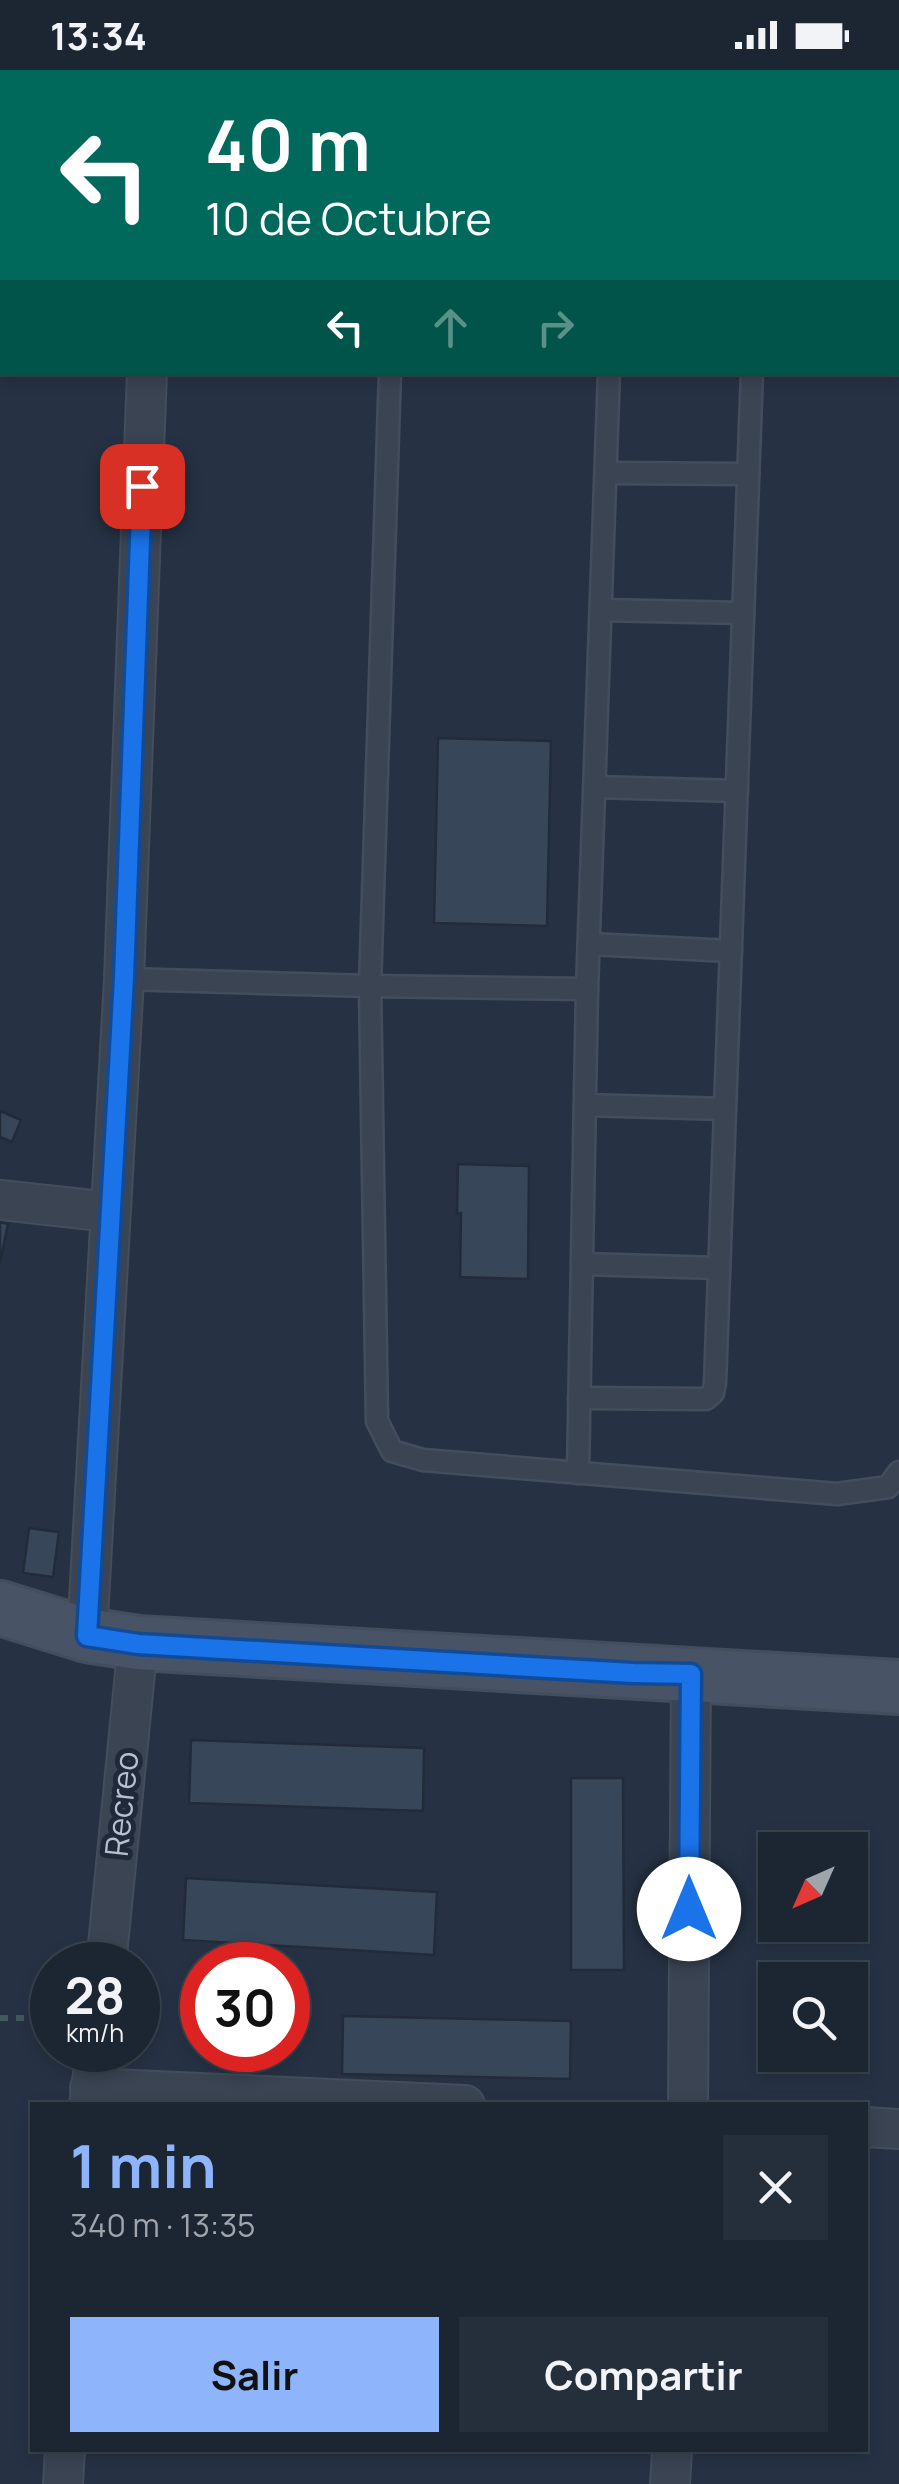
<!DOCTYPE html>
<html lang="es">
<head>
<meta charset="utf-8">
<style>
  :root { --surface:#1c2633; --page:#252e3b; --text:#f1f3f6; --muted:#a0a5ac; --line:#3a434e; --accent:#8eb5fc }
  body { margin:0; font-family:Manrope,sans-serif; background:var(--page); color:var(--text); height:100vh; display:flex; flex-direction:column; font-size:38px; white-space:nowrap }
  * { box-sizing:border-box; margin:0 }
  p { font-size:32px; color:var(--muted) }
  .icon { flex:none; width:55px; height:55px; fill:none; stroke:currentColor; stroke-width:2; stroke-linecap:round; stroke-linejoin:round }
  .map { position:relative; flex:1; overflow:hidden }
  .sheet { position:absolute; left:30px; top:2032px; width:838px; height:350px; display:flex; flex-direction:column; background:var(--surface); border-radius:0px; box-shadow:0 5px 15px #0003,0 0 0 2px var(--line) }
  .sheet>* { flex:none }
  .guide { position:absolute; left:0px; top:0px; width:900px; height:305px; box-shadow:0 5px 15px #0003,0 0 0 2px var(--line); background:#00695c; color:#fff; overflow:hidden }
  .needle { width:65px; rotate:225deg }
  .controls { position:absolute; left:758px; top:1762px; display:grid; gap:20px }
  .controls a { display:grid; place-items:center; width:110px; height:110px; border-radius:0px; background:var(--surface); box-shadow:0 5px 15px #0003,0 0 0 2px var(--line); font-size:50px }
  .speed { position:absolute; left:30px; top:1872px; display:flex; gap:20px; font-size:50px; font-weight:700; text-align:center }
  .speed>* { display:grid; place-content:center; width:130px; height:130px; border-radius:50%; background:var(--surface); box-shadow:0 5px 15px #0003,0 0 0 2px var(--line); line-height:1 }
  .speed small { font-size:25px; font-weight:400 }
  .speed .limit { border:15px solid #d22; background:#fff; color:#111 }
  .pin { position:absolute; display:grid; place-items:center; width:85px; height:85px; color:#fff; margin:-42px; border-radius:20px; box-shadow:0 5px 15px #0006 }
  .me { position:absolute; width:110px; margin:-55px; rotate:0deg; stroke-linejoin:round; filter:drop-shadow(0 0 8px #0008) }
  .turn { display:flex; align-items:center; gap:35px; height:210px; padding:0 40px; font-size:45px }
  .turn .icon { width:130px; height:130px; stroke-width:2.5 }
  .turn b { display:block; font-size:70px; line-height:85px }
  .lanes { display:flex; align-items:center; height:95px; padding:0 40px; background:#0003; justify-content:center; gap:50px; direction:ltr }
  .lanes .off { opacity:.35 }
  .round { display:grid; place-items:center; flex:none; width:105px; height:105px; border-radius:0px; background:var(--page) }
  .overview { display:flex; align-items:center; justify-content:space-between; height:170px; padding:0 40px }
  h1 { font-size:60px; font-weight:700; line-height:75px; color:var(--accent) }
  .primary-button { display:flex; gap:20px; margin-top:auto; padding:20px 40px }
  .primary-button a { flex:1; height:115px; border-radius:0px; background:var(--accent); color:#111; font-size:40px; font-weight:700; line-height:115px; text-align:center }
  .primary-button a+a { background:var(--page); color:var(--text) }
  .status { display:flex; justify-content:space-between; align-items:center; height:70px; padding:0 50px; background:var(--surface); direction:ltr }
  .status svg { height:28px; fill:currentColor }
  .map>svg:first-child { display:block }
  .building { fill:#38465a; stroke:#212b3a; stroke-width:2.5 }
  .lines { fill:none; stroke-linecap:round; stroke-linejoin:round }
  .lane-casing { stroke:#444d5c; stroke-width:25 }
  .street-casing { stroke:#444d5c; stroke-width:42 }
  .secondary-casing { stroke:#444d5c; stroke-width:58 }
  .path { stroke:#41595c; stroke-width:6; stroke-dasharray:8 8; stroke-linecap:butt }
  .lane { stroke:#3a4453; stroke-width:20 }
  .street { stroke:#3a4453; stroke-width:38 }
  .secondary { stroke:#485366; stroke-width:52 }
  .route-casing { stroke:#114b97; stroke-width:25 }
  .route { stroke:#1a73e8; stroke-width:18 }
  .labels { text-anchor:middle; stroke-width:10; stroke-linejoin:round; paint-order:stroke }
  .street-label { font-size:32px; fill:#b8bfcd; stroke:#1f2939 }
</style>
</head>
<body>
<div class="status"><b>13:34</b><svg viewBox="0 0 49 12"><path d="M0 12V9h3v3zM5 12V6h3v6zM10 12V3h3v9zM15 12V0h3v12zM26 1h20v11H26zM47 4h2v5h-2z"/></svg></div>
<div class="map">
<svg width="899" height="2414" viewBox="0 0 899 2414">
  <rect width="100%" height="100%" fill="#263244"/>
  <g class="building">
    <polygon points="438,668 551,671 547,856 434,853"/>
    <polygon points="0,1041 21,1050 12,1072 0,1067"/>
    <polygon points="458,1094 529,1096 528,1209 460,1207 461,1143 457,1144"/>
    <polygon points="0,1152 8,1154 0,1193"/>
    <polygon points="29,1458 59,1462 53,1507 23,1503"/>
    <polygon points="191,1670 424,1678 423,1741 189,1733"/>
    <polygon points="571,1708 623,1708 624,1900 571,1900"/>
    <polygon points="186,1808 437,1822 434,1885 183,1870"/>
    <polygon points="343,1946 571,1951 570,2009 342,2004"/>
  </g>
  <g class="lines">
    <g class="lane-casing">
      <g id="lane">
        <polyline points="456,0 498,2"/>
        <polyline points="816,2 817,0"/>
        <polyline points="898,28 899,28"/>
        <polyline points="898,206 899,206"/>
        <polyline points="0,209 2,215"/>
        <polyline points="0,243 2,242"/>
        <polyline points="390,302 370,916 377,1351 392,1381 423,1390 837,1424 888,1417 899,1402"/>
        <polyline points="606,403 748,404"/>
        <polyline points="601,540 743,543"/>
        <polyline points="595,717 737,721"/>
        <polyline points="589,874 731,881"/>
        <polyline points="124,909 370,916 587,919"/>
        <polyline points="585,1035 725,1039"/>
        <polyline points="582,1194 719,1198"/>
        <polyline points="579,1328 706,1329 713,1323 715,1313 752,302"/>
        <polyline points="578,1403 587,919 609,302"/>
      </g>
    </g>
    <g class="street-casing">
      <g id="street">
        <polyline points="167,2 168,0"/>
        <polyline points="0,1130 110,1142"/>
        <polyline points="87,1565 124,909 147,302"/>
        <polyline points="106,1895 138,1573"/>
        <polyline points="90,2018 465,2035"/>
        <polyline points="89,2035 96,1980"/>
        <polyline points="688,2035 691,1604"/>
        <polyline points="865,2057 899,2059"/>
        <polyline points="63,2414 65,2380"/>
        <polyline points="670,2414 672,2380"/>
      </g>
    </g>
    <g class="secondary-casing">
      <polyline id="secondary" points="0,1538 87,1565 138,1573 899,1617"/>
    </g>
    <polyline class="path" points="0,1948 52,1948"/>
    <use href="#lane" class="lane"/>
    <use href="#street" class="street"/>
    <use href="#secondary" class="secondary"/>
  </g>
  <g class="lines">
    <g class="route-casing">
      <polyline id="route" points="142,416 124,908 87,1566 138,1574 633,1603 691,1604 689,1839"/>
    </g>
    <use href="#route" class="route"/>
  </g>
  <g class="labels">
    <g class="street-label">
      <text transform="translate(122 1734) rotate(-84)" y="11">Recreo</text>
    </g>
  </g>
</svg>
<div class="controls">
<a><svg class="needle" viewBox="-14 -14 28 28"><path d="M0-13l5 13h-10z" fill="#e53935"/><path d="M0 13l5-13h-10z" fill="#a0a5ac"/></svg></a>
<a><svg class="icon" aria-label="search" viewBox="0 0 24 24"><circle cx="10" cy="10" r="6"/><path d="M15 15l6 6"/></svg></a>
</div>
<div class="speed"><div>28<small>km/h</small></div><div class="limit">30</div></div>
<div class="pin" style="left:142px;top:416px;background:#d93025"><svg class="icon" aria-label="arrive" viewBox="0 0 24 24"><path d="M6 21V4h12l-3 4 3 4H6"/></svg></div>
<svg class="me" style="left:689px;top:1839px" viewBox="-20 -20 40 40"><circle r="19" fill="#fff"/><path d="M0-13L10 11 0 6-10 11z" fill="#1a73e8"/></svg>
<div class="guide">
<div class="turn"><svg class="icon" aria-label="left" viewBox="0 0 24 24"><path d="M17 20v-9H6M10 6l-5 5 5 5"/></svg><div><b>40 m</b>10 de Octubre</div></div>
<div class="lanes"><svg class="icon" aria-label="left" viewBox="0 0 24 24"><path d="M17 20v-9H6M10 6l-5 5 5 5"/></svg><svg class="icon off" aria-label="ahead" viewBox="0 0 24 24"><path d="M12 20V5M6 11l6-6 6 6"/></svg><svg class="icon off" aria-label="right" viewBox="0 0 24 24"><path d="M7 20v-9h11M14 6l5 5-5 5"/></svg></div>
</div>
<section class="sheet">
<div class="overview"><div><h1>1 min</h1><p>340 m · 13:35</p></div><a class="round"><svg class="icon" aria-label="close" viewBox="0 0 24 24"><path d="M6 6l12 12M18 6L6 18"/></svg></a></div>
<div class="primary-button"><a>Salir</a><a>Compartir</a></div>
</section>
</div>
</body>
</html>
